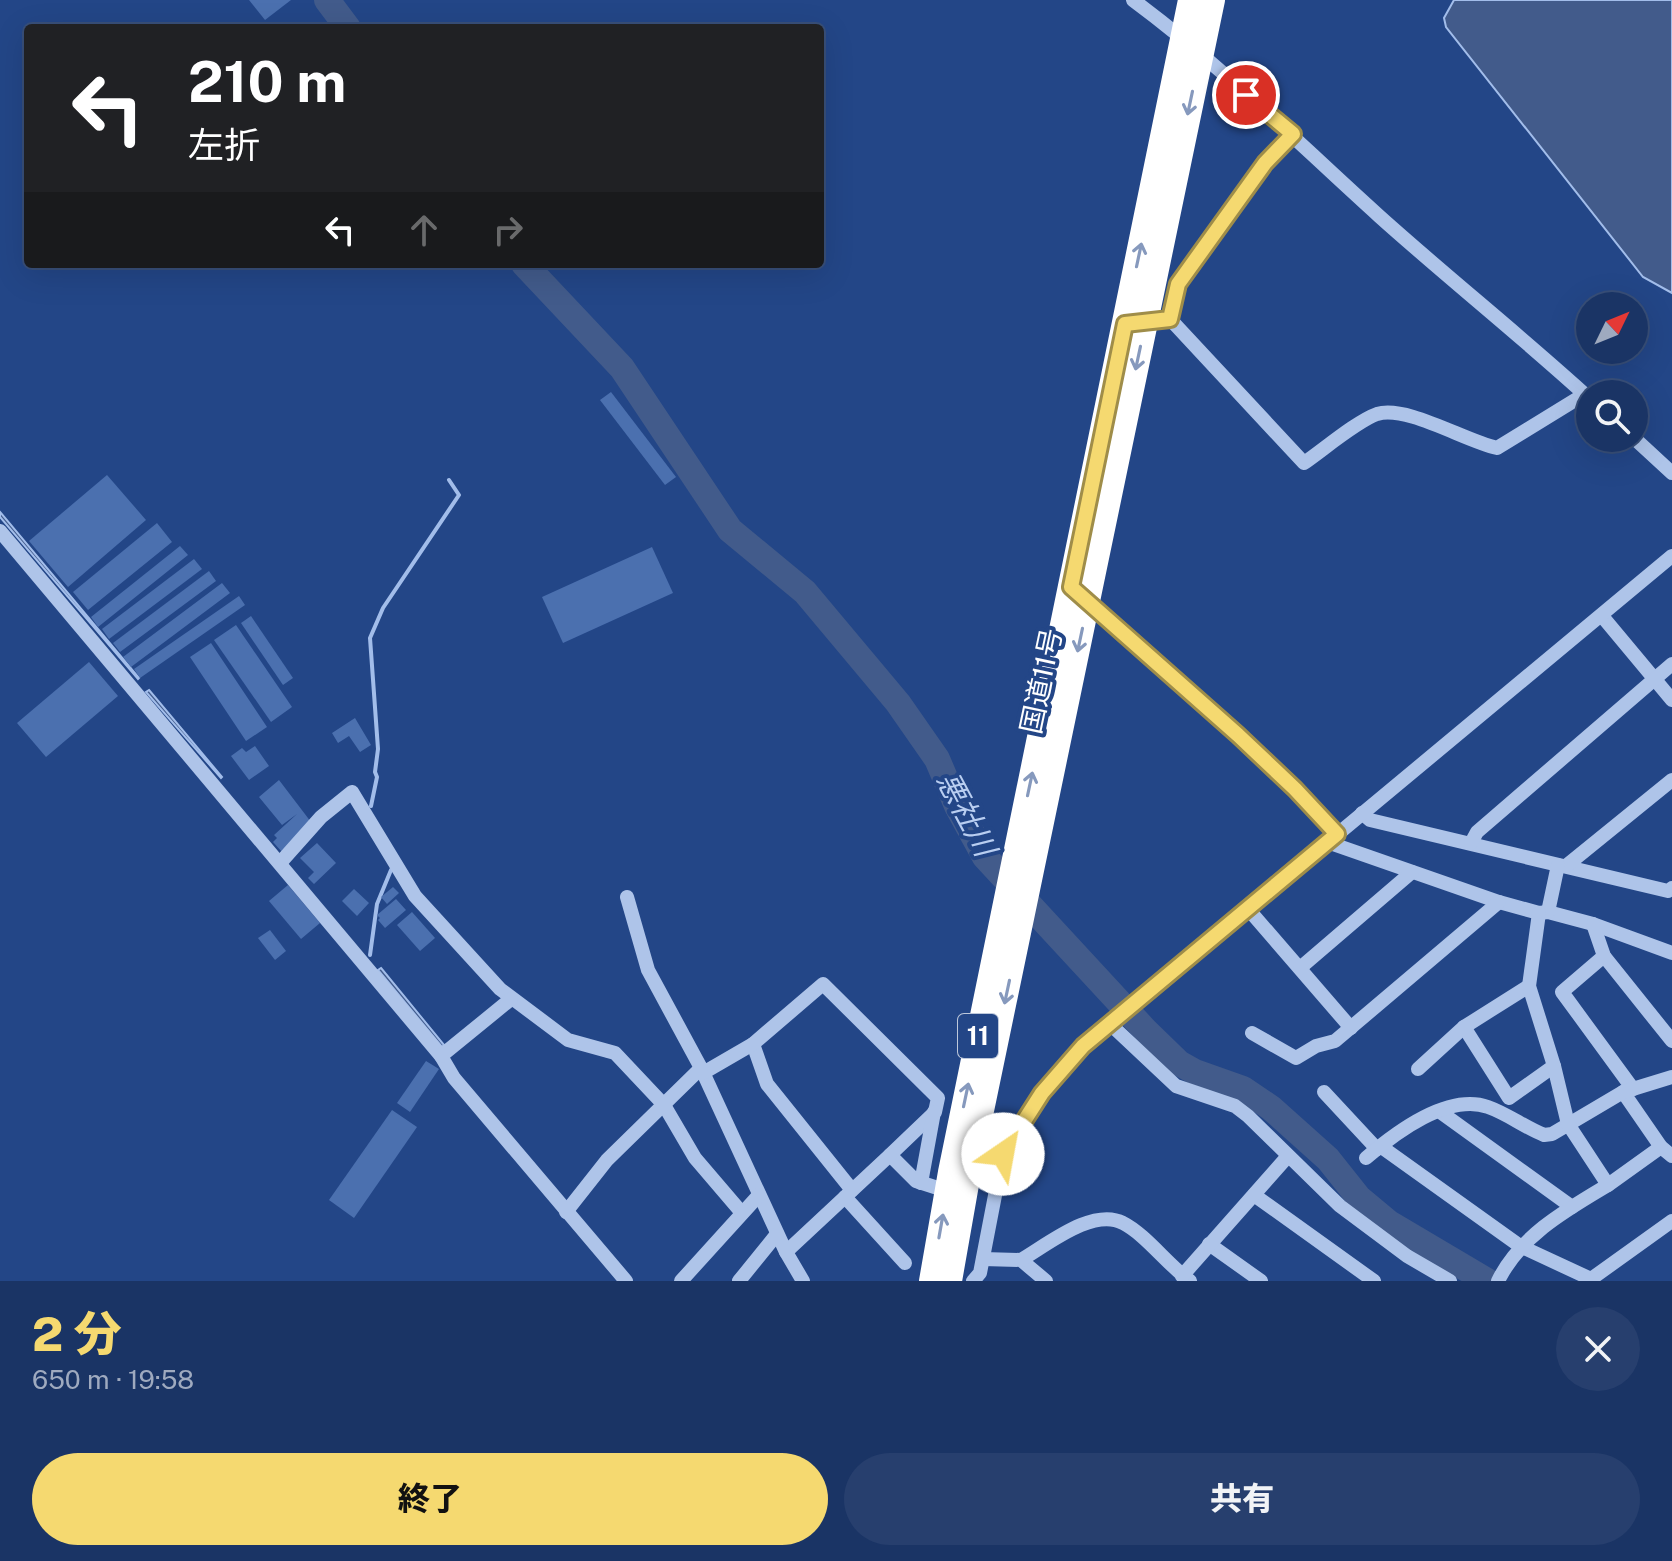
<!DOCTYPE html>
<html lang="ja">
<head>
<meta charset="utf-8">
<style>
  :root { --surface:#1a3465; --page:#273f6e; --text:#f1f3f6; --muted:#9faabf; --line:#384f79; --accent:#f5d970 }
  body { margin:0; font-family:"Public Sans","Noto Sans JP",sans-serif; background:var(--page); color:var(--text); height:100vh; display:flex; flex-direction:column; font-size:30px; white-space:nowrap }
  * { box-sizing:border-box; margin:0 }
  p { font-size:26px; color:var(--muted) }
  .icon { flex:none; width:44px; height:44px; fill:none; stroke:currentColor; stroke-width:2; stroke-linecap:round; stroke-linejoin:round }
  .map { position:relative; height:1281px; overflow:hidden }
  .side { display:flex; flex-direction:column; background:var(--surface); flex:1 }
  .side>* { flex:none }
  .guide { position:absolute; left:24px; top:24px; width:800px; height:244px; border-radius:8px; box-shadow:0 8px 32px #0002,0 0 0 2px var(--line); background:#202124; color:#fff; overflow:hidden }
  .needle { width:52px; rotate:47deg }
  .controls { position:absolute; left:1576px; top:292px; display:grid; gap:16px }
  .controls a { display:grid; place-items:center; width:72px; height:72px; border-radius:50%; background:var(--surface); box-shadow:0 8px 32px #0002,0 0 0 2px var(--line); font-size:40px }
  .pin { position:absolute; display:grid; place-items:center; width:68px; height:68px; color:#fff; margin:-34px; border:4px solid #fff; border-radius:50%; box-shadow:0 2px 8px #0007 }
  .me { position:absolute; width:88px; margin:-44px; rotate:33deg; stroke-linejoin:round; filter:drop-shadow(0 0 6px #0008) }
  .turn { display:flex; align-items:center; gap:28px; height:168px; padding:0 32px; font-size:36px }
  .turn .icon { width:104px; height:104px; stroke-width:2.5 }
  .turn b { display:block; font-size:56px; line-height:68px }
  .lanes { display:flex; align-items:center; height:76px; padding:0 32px; background:#0003; justify-content:center; gap:40px; direction:ltr }
  .lanes .off { opacity:.35 }
  .round { display:grid; place-items:center; flex:none; width:84px; height:84px; border-radius:42px; background:var(--page) }
  .summary { display:flex; align-items:center; justify-content:space-between; height:136px; padding:0 32px }
  h1 { font-size:48px; font-weight:800; line-height:60px; color:var(--accent) }
  .action { display:flex; gap:16px; margin-top:auto; padding:16px 32px }
  .action a { flex:1; height:92px; border-radius:48px; background:var(--accent); color:#111; font-size:32px; font-weight:800; line-height:92px; text-align:center }
  .action a+a { background:var(--page); color:var(--text) }
  .map>svg:first-child { display:block }
  .water { fill:#425b8b; stroke:#a2bdea; stroke-width:2 }
  .lines { fill:none; stroke-linecap:round; stroke-linejoin:round }
  .stream { stroke:#a2bdea; stroke-width:4 }
  .river { stroke:#425b8b; stroke-width:26 }
  .building { fill:#4b70af }
  .minor { stroke:#aec4e9; stroke-width:14 }
  .highway { stroke:#fff; stroke-width:24 }
  .oneway { stroke:#8699bd }
  .route-casing { stroke:#9f8d49; stroke-width:20 }
  .route { stroke:#f5d970; stroke-width:14 }
  .labels { text-anchor:middle; stroke-width:8; stroke-linejoin:round; paint-order:stroke }
  .shield { fill:#234687; stroke:#bdc8db; stroke-width:2 }
  .shield-label { font-size:26px; font-weight:bold; fill:#fff }
  .street-label { font-size:28px; fill:#fff; stroke:#234687 }
  .water-label { font-size:30px; font-style:italic; fill:#b9cef1; stroke:#234687 }
</style>
</head>
<body>
<div class="map">
<svg width="1672" height="1281" viewBox="0 0 1672 1281">
  <rect width="100%" height="100%" fill="#234687"/>
  <g class="water">
    <polygon points="1454,0 1672,0 1672,293 1643,277 1446,27 1444,18"/>
    <polygon points="0,512 139,678 138,679 0,517"/>
    <polygon points="149,690 222,777 221,778 146,692"/>
    <polygon points="381,968 444,1045 442,1047 378,970"/>
  </g>
  <g class="lines">
    <g class="stream">
      <polyline points="371,806 377,777 375,772 378,749 370,638 383,608 459,495 449,480"/>
      <polyline points="370,955 377,904 391,870"/>
    </g>
    <g class="river">
      <polyline points="327,0 348,28"/>
      <polyline points="524,264 622,368 730,530 805,592 898,703 937,759 957,806 985,857 1145,1030 1179,1063 1195,1072 1243,1089 1271,1108 1328,1159 1359,1198 1389,1223 1487,1281"/>
    </g>
  </g>
  <g class="building">
    <polygon points="249,0 291,0 265,20"/>
    <polygon points="611,392 676,477 665,485 600,400"/>
    <polygon points="107,475 146,520 68,587 29,541"/>
    <polygon points="157,523 172,542 88,610 73,592"/>
    <polygon points="180,546 188,555 98,627 91,617"/>
    <polygon points="652,547 673,593 563,643 542,597"/>
    <polygon points="194,559 202,569 109,639 102,629"/>
    <polygon points="209,571 216,581 120,652 113,643"/>
    <polygon points="222,583 230,593 131,667 123,657"/>
    <polygon points="239,596 245,605 140,678 134,669"/>
    <polygon points="251,616 293,678 283,685 241,623"/>
    <polygon points="236,625 292,707 271,722 214,640"/>
    <polygon points="211,643 267,727 246,741 190,657"/>
    <polygon points="89,662 118,696 46,757 17,723"/>
    <polygon points="355,718 371,745 360,752 349,736 338,743 332,733"/>
    <polygon points="255,746 269,766 249,780 231,756 242,748 246,752"/>
    <polygon points="279,780 311,822 282,852 273,842 277,838 274,835 297,814 282,825 259,797"/>
    <polygon points="317,843 336,863 314,884 308,878 314,872 300,858"/>
    <polygon points="288,885 320,923 301,939 269,901"/>
    <polygon points="393,887 399,893 387,904 381,897"/>
    <polygon points="354,889 369,903 357,916 342,901"/>
    <polygon points="396,899 406,910 385,928 378,920 380,918 377,915"/>
    <polygon points="412,912 435,938 420,951 397,925"/>
    <polygon points="270,930 286,951 275,960 258,938"/>
    <polygon points="426,1061 439,1069 410,1112 397,1103"/>
    <polygon points="392,1110 417,1127 354,1218 329,1200"/>
  </g>
  <g class="lines">
    <g class="minor">
      <path d="M1133,0C1221,65 1298,143 1379,216C1448,278 1521,336 1590,399"/>
      <polyline points="1170,319 1178,284 1265,163 1293,134"/>
      <path d="M1141,322L1170,319L1304,463C1323,450 1357,421 1377,414C1407,405 1465,441 1497,448L1585,394"/>
      <polyline points="1634,438 1672,473"/>
      <polyline points="0,531 441,1056 454,1078 626,1281"/>
      <path d="M1086,600C1171,678 1259,750 1337,834"/>
      <polyline points="1602,616 1672,700"/>
      <polyline points="1362,813 1370,820 1668,891 1672,888"/>
      <polyline points="1327,842 1499,902 1539,913 1548,912 1593,924 1672,953"/>
      <polyline points="1471,843 1477,832 1672,664"/>
      <polyline points="280,863 321,817 352,792 415,896 500,989 568,1040 615,1053 664,1105 695,1158 742,1213"/>
      <polyline points="1566,866 1672,780"/>
      <polyline points="627,897 648,970 701,1068 786,1252 803,1281"/>
      <polyline points="1249,910 1351,1028"/>
      <polyline points="1548,912 1558,865"/>
      <polyline points="1593,924 1604,956 1672,1041"/>
      <polyline points="1604,956 1562,992 1633,1089"/>
      <polyline points="1300,968 1412,872"/>
      <polyline points="1109,1023 1176,1086 1235,1106 1248,1116 1340,1206 1407,1256 1450,1281"/>
      <polyline points="1464,1027 1509,1098 1554,1066"/>
      <polyline points="1252,1033 1296,1058 1316,1046 1335,1041 1499,902"/>
      <polyline points="753,1044 767,1084 852,1190"/>
      <polyline points="441,1056 511,999"/>
      <polyline points="1418,1069 1464,1027 1529,986"/>
      <polyline points="703,1073 753,1044 823,984 938,1098 935,1112 890,1155 916,1181 947,1191"/>
      <polyline points="1324,1092 1377,1149"/>
      <polyline points="1623,1092 1661,1147 1672,1156"/>
      <polyline points="1439,1111 1572,1207"/>
      <polyline points="1383,1148 1520,1246 1591,1279 1672,1221"/>
      <path d="M1366,1158C1395,1133 1448,1093 1488,1107C1508,1114 1524,1127 1544,1135L1552,1134L1623,1092L1672,1077"/>
      <polyline points="921,1183 934,1112"/>
      <polyline points="1608,1185 1661,1147"/>
      <polyline points="1254,1195 1374,1281"/>
      <polyline points="845,1197 905,1263"/>
      <polyline points="566,1212 607,1160 701,1068"/>
      <polyline points="1209,1244 1261,1281"/>
      <polyline points="786,1252 890,1155"/>
      <polyline points="983,1259 1021,1260 1046,1281"/>
      <path d="M1021,1260C1047,1245 1093,1207 1123,1223C1145,1234 1168,1265 1190,1281"/>
      <polyline points="1182,1276 1288,1156"/>
      <polyline points="681,1281 759,1195"/>
      <polyline points="739,1281 777,1234"/>
      <polyline points="973,1281 980,1273 1003,1154 1042,1093 1083,1046 1672,556"/>
      <path d="M1498,1281C1520,1236 1566,1210 1608,1185L1568,1124L1554,1066L1529,986L1539,913"/>
    </g>
    <g class="highway">
      <polyline points="931,1281 950,1172 1190,0"/>
      <polyline points="950,1281 969,1173 1213,0"/>
    </g>
  </g>
  <defs><path id="oneway-shaft" d="M-6 0H5M1.5-3L5.5 0L1.5 3" fill="none" stroke-width="1.6" stroke-linecap="round" stroke-linejoin="round" transform="scale(2)"/></defs>
  <g class="oneway">
    <use href="#oneway-shaft" transform="translate(1190 103) rotate(102)"/>
    <use href="#oneway-shaft" transform="translate(1139 255) rotate(-78)"/>
    <use href="#oneway-shaft" transform="translate(1138 358) rotate(102)"/>
    <use href="#oneway-shaft" transform="translate(1080 640) rotate(102)"/>
    <use href="#oneway-shaft" transform="translate(1030 784) rotate(-78)"/>
    <use href="#oneway-shaft" transform="translate(1007 992) rotate(102)"/>
    <use href="#oneway-shaft" transform="translate(966 1095) rotate(-78)"/>
    <use href="#oneway-shaft" transform="translate(941 1226) rotate(-80)"/>
  </g>
  <g class="lines">
    <g class="route-casing">
      <polyline id="route" points="1003,1154 1042,1093 1083,1046 1337,834 1295,789 1238,735 1071,587 1125,324 1170,319 1178,284 1265,163 1293,134 1246,95"/>
    </g>
    <use href="#route" class="route"/>
  </g>
  <g class="labels">
    <rect class="shield" x="958" y="1014" width="40" height="44" rx="6"/>
    <g class="shield-label">
      <text x="978" y="1045">11</text>
    </g>
    <g class="street-label">
      <text transform="translate(1041 681) rotate(-78)" y="10">国道11号</text>
    </g>
    <g class="water-label">
      <text transform="translate(966 814) rotate(62)" y="10">悪社川</text>
    </g>
  </g>
</svg>
<div class="controls">
<a><svg class="needle" viewBox="-14 -14 28 28"><path d="M0-13l5 13h-10z" fill="#e53935"/><path d="M0 13l5-13h-10z" fill="#9faabf"/></svg></a>
<a><svg class="icon" aria-label="search" viewBox="0 0 24 24"><circle cx="10" cy="10" r="6"/><path d="M15 15l6 6"/></svg></a>
</div>
<div class="pin" style="left:1246px;top:95px;background:#d93025"><svg class="icon" aria-label="arrive" viewBox="0 0 24 24"><path d="M6 21V4h12l-3 4 3 4H6"/></svg></div>
<svg class="me" style="left:1003px;top:1154px" viewBox="-20 -20 40 40"><circle r="19" fill="#fff"/><path d="M0-13L10 11 0 6-10 11z" fill="#f5d970"/></svg>
<div class="guide">
<div class="turn"><svg class="icon" aria-label="left" viewBox="0 0 24 24"><path d="M17 20v-9H6M10 6l-5 5 5 5"/></svg><div><b>210 m</b>左折</div></div>
<div class="lanes"><svg class="icon" aria-label="left" viewBox="0 0 24 24"><path d="M17 20v-9H6M10 6l-5 5 5 5"/></svg><svg class="icon off" aria-label="ahead" viewBox="0 0 24 24"><path d="M12 20V5M6 11l6-6 6 6"/></svg><svg class="icon off" aria-label="right" viewBox="0 0 24 24"><path d="M7 20v-9h11M14 6l5 5-5 5"/></svg></div>
</div>
</div>
<section class="side">
<div class="summary"><div><h1>2 分</h1><p>650 m · 19:58</p></div><a class="round"><svg class="icon" aria-label="close" viewBox="0 0 24 24"><path d="M6 6l12 12M18 6L6 18"/></svg></a></div>
<div class="action"><a>終了</a><a>共有</a></div>
</section>
</body>
</html>
